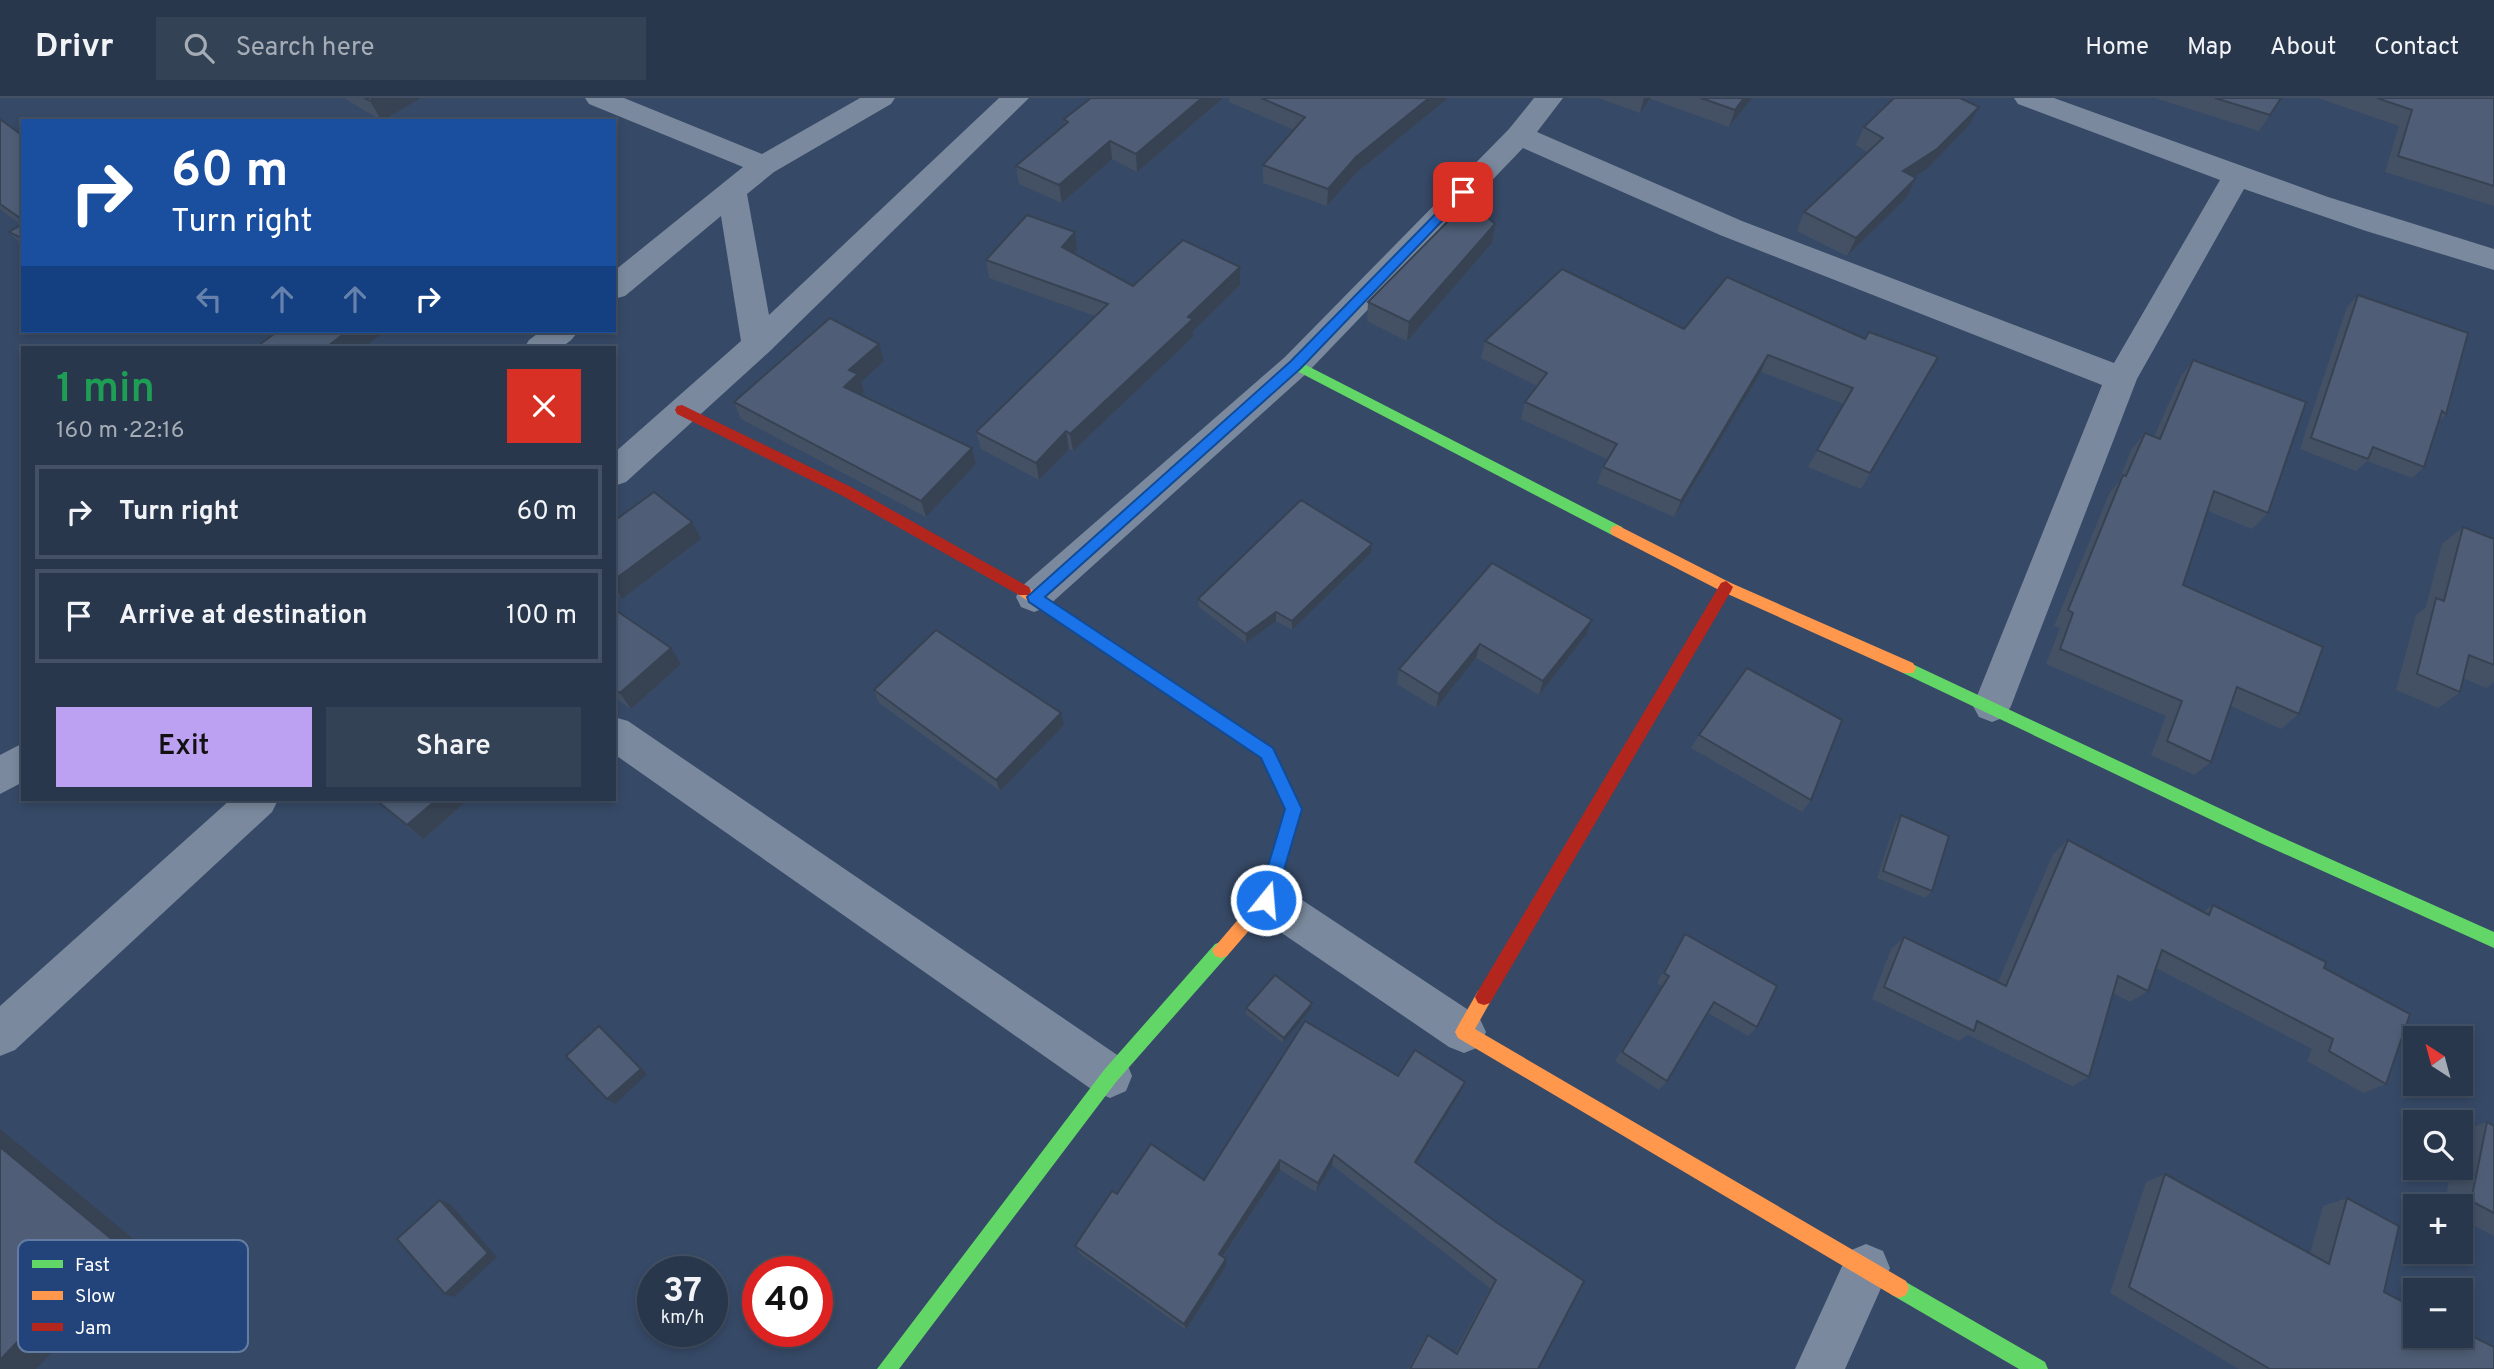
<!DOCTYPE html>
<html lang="en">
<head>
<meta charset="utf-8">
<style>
  :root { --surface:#28374c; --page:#344256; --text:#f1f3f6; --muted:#a5acb5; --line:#445164; --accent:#bca0f2 }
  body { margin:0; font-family:Overpass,sans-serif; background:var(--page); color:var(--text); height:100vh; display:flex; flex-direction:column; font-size:26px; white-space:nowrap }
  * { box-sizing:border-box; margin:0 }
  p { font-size:23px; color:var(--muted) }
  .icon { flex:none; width:38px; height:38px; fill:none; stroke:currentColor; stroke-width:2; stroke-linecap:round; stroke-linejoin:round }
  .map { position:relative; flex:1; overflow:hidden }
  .panel { position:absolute; left:21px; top:248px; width:595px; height:455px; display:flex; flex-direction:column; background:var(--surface); border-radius:0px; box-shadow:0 4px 10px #0003,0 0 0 2px var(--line) }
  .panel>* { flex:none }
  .guide { position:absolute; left:21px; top:21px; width:595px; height:214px; border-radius:0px; box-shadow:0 4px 10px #0003,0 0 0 2px var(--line); background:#1a4fa0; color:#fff; overflow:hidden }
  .needle { width:46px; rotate:324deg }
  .controls { position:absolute; left:2403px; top:928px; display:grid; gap:14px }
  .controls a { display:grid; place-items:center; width:70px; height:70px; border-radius:0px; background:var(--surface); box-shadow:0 4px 10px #0003,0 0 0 2px var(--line); font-size:35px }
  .speed { position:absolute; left:637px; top:1158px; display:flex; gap:14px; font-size:35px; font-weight:700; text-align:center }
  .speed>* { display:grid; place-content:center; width:91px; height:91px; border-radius:50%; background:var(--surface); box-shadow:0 4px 10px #0003,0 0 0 2px var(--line); line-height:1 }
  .speed small { font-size:18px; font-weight:400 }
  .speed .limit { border:10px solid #d22; background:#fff; color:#111 }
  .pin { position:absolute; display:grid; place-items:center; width:60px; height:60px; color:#fff; margin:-30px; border-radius:14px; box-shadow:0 4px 10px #0006 }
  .me { position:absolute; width:77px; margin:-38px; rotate:17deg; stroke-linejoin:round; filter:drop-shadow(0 0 5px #0008) }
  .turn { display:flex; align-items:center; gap:24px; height:147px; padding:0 35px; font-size:32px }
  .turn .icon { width:91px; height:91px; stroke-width:2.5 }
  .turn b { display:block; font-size:49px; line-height:60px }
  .lanes { display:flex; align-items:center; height:66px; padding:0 35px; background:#0003; justify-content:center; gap:35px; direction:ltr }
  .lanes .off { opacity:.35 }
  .round { display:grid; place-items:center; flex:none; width:74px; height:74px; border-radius:0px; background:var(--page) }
  .headline { display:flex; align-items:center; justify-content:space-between; height:119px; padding:0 35px }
  h1 { font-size:42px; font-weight:600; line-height:52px; color:#1e9e55 }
  .primary-button { display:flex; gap:14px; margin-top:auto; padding:14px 35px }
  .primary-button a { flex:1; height:80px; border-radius:0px; background:var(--accent); color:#111; font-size:28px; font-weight:600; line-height:80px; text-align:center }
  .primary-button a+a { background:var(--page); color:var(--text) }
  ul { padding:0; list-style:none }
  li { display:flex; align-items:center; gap:21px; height:94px; margin:0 14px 10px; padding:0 21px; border:4px solid var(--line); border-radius:0px }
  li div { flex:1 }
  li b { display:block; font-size:26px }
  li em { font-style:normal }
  header { display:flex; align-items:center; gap:42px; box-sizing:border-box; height:98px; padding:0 35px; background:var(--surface); border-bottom:2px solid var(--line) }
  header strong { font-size:33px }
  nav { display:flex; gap:38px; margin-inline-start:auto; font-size:24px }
  .search { width:490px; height:63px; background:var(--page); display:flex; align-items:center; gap:18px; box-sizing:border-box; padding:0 24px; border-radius:0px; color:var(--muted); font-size:26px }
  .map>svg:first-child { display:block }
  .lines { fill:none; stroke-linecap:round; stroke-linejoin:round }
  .street { fill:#7a899d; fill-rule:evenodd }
  .fast { fill:#63d668; fill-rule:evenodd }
  .slow { fill:#ff974d; fill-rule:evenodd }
  .jam { fill:#b3261e; fill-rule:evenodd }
  .wall { fill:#445165 }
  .shaded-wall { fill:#374253 }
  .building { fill:#4f5e76; stroke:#374253; stroke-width:2 }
  .route { fill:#1a73e8; stroke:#114b97; stroke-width:2 }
  .key { fill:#22447a; stroke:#647ca2; stroke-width:2 }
  .key-label { font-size:19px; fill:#fff }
</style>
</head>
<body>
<header>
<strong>Drivr</strong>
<div class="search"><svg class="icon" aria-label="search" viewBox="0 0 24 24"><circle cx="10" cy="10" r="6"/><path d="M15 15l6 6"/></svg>Search here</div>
<nav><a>Home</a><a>Map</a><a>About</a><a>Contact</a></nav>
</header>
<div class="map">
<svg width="2494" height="1271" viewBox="0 0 2494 1271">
  <rect width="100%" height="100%" fill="#364966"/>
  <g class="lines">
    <g class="street">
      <polygon points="585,0 624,0 762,56 860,0 895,0 891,6 774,74 747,96 769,217 999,0 1029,0 769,254 626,384 614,388 614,355 741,243 721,118 625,198 614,201 614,173 743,69 589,6"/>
      <polygon points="1534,0 1563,0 1537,34 1742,123 2114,265 2220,82 2018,6 2014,0 2054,0 2328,99 2494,151 2494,172 2366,133 2244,91 2137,281 2011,608 2005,619 1992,624 1979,619 1973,608 2102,287 1720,137 1523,50 1307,275 1047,509 1034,514 1021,509 1016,499 1021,489 1285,259 1509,31"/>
      <path d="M541,233H578C564,256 547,250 524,250L529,242Z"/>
      <polygon points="614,619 628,623 1126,963 1132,978 1126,993 1110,1000 1094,993 614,656"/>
      <polygon points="23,645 23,684 0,696 0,657"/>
      <polygon points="230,702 278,702 272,714 15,952 0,958 0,908"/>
      <polygon points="1266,782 1281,788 1479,919 1486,934 1479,949 1464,955 1449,949 1251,814 1245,801 1251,788"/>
      <polygon points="1866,1146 1883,1153 1890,1170 1845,1271 1795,1271 1849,1153"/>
    </g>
    <g class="fast">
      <polygon points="1296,262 1622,429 1624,433 1622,437 1612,437 1291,270 1291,264"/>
      <polygon points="1908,564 2270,734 2494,834 2494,850 2258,744 1903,575 1900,570 1903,565"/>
      <polygon points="1221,844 1227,846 1230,852 1227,858 1116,984 899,1271 877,1271 1104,972 1215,846"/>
      <polygon points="1899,1180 2045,1264 2048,1271 2019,1271 1892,1197 1889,1190 1892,1183"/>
    </g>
    <g class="slow">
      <polygon points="1617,427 1731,485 1913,565 1916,570 1913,575 1903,575 1721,493 1612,437 1610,433 1612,429"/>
      <polygon points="1024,487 1273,650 1301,711 1272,806 1227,858 1221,860 1215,858 1212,852 1259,797 1285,711 1261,660 1019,497 1017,493 1019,489"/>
      <polygon points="1484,891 1490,893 1493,899 1475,931 1906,1183 1909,1190 1906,1197 1899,1200 1892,1197 1458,940 1455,934 1458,928 1478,893"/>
    </g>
    <g class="jam">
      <polygon points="682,307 851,389 1029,489 1031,493 1029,497 1019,497 841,397 677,316 675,312 677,308"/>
      <polygon points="1726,483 1733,489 1731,493 1490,905 1484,907 1478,905 1475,899 1478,893 1721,485"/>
    </g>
  </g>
  <g class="wall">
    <polygon points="344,0 421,0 382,23"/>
    <polygon points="1223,0 1137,74 1112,61 1062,105 1019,86 1016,68 1065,27 1064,21"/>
    <polygon points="1229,0 1448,0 1355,76 1327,108 1263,85 1263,67 1294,32 1229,4"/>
    <polygon points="1598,0 1752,0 1729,29 1651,1 1640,15"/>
    <polygon points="2155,0 2281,0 2259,33"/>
    <polygon points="2318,0 2494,0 2494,108 2385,74 2399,28"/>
    <polygon points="0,21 23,38 23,148 9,134 21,127 0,111"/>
    <polygon points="1969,27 1928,70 1914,79 1916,80 1907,99 1847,158 1797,133 1804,114 1867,54 1856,47 1864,29"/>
    <polygon points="1495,126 1492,145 1407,243 1367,223 1368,204"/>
    <polygon points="1077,152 1074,156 1133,188 1240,169 1240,187 1193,233 1193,239 1073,353 1069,351 1039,382 981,351 976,334 1095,218 989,180 986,162"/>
    <polygon points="2358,197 2446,316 2439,323 2424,369 2412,380 2367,363 2356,373 2300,351 2347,209"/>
    <polygon points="1684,231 1865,241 1938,259 1861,391 1808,369 1844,306 1761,274 1674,419 1597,385 1603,369 1607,361 1521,321 1525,304 1537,288 1481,260 1485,243"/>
    <polygon points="879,246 884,263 861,284 864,294 860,297 972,350 976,366 926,419 741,321 734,304"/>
    <polygon points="2193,262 2268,415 2252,431 2208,413 2183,487 2299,616 2281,631 2231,608 2211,664 2194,677 2151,657 2166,618 2046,566 2060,530 2054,528 2110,394 2118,385 2131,352 2145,335 2154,339 2180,280"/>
    <polygon points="614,423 701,441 622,501 614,494"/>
    <polygon points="2463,429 2494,441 2494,584 2486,590 2463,580 2460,594 2438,610 2396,592 2416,517 2426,509 2442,446"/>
    <polygon points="1372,446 1371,455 1292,532 1276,523 1246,545 1199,509 1198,501"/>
    <polygon points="1492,465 1586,537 1539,597 1476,560 1436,610 1397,586 1399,571"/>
    <polygon points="614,511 681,566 631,611 614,599"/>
    <polygon points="874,592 1064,627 1000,693 879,605"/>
    <polygon points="1699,637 1811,702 1802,714 1691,650"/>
    <polygon points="375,702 468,702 423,741"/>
    <polygon points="1901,717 1932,793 1925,800 1877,780 1895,725"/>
    <polygon points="2068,742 2203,814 2213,807 2324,870 2386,986 2363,995 2307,963 2312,951 2156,870 2148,893 2130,904 2113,895 2089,979 2072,988 1968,937 1959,943 1872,901 1891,851 1904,839 1998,884 2053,756"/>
    <polygon points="1685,836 1757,929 1748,938 1708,915 1667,983 1659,992 1615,963 1662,888 1657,885 1678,847"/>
    <polygon points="1312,905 1311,911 1283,945 1246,916 1246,910"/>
    <polygon points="1398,978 1460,995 1417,1065 1496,1124 1538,1271 1408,1271 1423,1243 1428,1237 1455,1255 1490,1190 1332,1067 1316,1094 1280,1072 1223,1159 1226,1168 1186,1232 1080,1156 1075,1148 1117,1096 1204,1082"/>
    <polygon points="2487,1024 2494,1028 2494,1138 2460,1120 2460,1108 2444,1108 2452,1069 2460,1069 2460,1034"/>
    <polygon points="2165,1076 2310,1156 2323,1108 2347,1100 2384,1194 2494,1271 2239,1271 2110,1195 2146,1084"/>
  </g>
  <g class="shaded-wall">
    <polygon points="376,0 421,0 382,23 370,3"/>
    <polygon points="1202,0 1223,0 1137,74 1136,56"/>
    <polygon points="1429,0 1448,0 1355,76 1327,108 1328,91 1356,59"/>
    <polygon points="1644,0 1651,0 1640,15"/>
    <polygon points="1744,0 1752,0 1729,29 1735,12"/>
    <polygon points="1979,9 1969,27 1928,70 1894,92 1903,73"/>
    <polygon points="1110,43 1112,61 1062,105 1059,87"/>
    <polygon points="1916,80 1907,99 1847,158 1856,140"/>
    <polygon points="1495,126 1492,145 1407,243 1409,224"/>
    <polygon points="1075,134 1077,152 1064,167 1062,149"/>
    <polygon points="1240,169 1240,187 1193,233 1193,239 1073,353 1070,336"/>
    <polygon points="348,233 378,233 381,236 363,250 325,250"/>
    <polygon points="879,246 884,263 861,284 864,294 850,306 844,289 849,272"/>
    <polygon points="1768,257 1761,274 1674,419 1681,403"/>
    <polygon points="1066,333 1069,351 1039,382 1036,365"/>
    <polygon points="972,350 976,366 926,419 921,403"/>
    <polygon points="692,424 701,441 622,501 614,489 614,482"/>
    <polygon points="1372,446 1371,455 1292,532 1292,523"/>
    <polygon points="1276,514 1276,523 1246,545 1246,536"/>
    <polygon points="1592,522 1586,537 1539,597 1543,583"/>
    <polygon points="1480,546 1476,560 1436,610 1439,596"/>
    <polygon points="671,550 681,566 631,611 620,595"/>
    <polygon points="1061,615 1064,627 1000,693 996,682"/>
    <polygon points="436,702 468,702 423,741 407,727"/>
    <polygon points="1312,905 1311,911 1283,945 1284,940"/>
    <polygon points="599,928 647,976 615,1006 607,1001"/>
    <polygon points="1465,984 1460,995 1411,1074 1415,1064"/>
    <polygon points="0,1031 148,1153 36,1271 0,1271"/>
    <polygon points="1334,1057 1332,1067 1316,1094 1318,1085"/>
    <polygon points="1280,1062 1280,1072 1219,1164 1219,1156"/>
    <polygon points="440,1102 450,1106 497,1159 454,1199 445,1196"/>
    <polygon points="1226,1161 1226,1168 1186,1232 1184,1226"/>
  </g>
  <g class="building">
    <polygon points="364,0 376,0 370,3"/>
    <polygon points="1091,0 1202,0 1136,56 1110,43 1059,87 1016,68 1068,24 1064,21"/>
    <polygon points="1261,0 1429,0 1356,59 1328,91 1263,67 1305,19"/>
    <polygon points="1701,0 1744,0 1735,12"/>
    <polygon points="1894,0 1960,0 1979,9 1937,51 1903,73 1916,80 1856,140 1804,114 1883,40 1864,29"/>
    <polygon points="2215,0 2281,0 2270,17"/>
    <polygon points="2377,0 2494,0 2494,88 2398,58 2412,12"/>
    <polygon points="0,21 23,38 23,122 0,106"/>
    <polygon points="1469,102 1495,126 1409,224 1368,204"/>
    <polygon points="1027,117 1075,134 1062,149 1133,188 1183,142 1240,169 1188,219 1193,221 1070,336 1066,333 1036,365 976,334 1108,206 986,162"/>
    <polygon points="23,126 23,141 9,134"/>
    <polygon points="1562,171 1684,231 1727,179 1865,241 1869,234 1938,259 1870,375 1817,352 1853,290 1768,257 1681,403 1603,369 1617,346 1525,304 1547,275 1485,243"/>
    <polygon points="2358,197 2468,235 2446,316 2442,313 2424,369 2373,349 2368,361 2311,340"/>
    <polygon points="830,220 879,246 849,272 858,276 844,289 972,350 921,403 734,304"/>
    <polygon points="278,233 348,233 325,250 255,250"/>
    <polygon points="2193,262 2306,304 2268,415 2214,393 2183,487 2323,549 2299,616 2237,589 2211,664 2167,643 2182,603 2060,551 2073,515 2068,512 2123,377 2126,378 2145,335 2160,341"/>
    <polygon points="654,394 692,424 614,482 614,423"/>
    <polygon points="1301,402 1372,446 1292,523 1276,514 1246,536 1198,501"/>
    <polygon points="2463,429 2494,441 2494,567 2469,557 2460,594 2417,576 2436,500 2444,503"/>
    <polygon points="1492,465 1592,522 1543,583 1480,546 1439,596 1399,571"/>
    <polygon points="614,511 671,550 620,595 614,591"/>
    <polygon points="936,532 1061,615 996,682 874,592"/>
    <polygon points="1747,570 1842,622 1811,702 1699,637"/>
    <polygon points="376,702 436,702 407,727"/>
    <polygon points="1901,717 1949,738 1932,793 1883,773"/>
    <polygon points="2068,742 2209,817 2213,807 2326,864 2324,870 2410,916 2386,986 2329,953 2333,941 2162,852 2148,893 2118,878 2089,979 1977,923 1974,933 1884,889 1904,839 2006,888"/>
    <polygon points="1685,836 1777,888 1757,929 1714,904 1667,983 1622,954 1669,878 1664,875"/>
    <polygon points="1275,877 1312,905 1284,940 1246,910"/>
    <polygon points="1305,923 1398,978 1415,952 1465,984 1415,1064 1496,1124 1584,1183 1538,1271 1410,1271 1428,1237 1457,1256 1496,1182 1334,1057 1318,1085 1280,1062 1219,1156 1226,1161 1184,1226 1075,1148 1112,1093 1117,1096 1151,1046 1204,1082"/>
    <polygon points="599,928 641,971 607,1001 566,958"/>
    <polygon points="2487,1024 2494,1028 2494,1115 2471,1103"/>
    <polygon points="0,1049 114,1143 0,1262"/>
    <polygon points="2165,1076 2329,1166 2347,1100 2399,1128 2384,1194 2415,1210 2415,1237 2460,1237 2460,1232 2494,1249 2494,1271 2270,1271 2129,1189"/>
    <polygon points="440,1102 488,1155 445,1196 397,1141"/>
  </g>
  <polygon class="route" points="1463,91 1469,94 1467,97 1301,270 1045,499 1273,650 1302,711 1275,802 1272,807 1266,809 1260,807 1258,802 1285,711 1261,660 1029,504 1027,499 1291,263 1459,92"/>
  <rect x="18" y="1142" width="230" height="112" rx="10" class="key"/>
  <rect x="32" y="1162" width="31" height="8" fill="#63d668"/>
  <rect x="32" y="1193" width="31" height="9" fill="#ff974d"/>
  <rect x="32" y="1225" width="31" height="8" fill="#b3261e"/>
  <g class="key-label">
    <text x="75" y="1173">Fast</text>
    <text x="75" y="1204">Slow</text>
    <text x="75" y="1236">Jam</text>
  </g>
</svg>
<div class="controls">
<a><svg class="needle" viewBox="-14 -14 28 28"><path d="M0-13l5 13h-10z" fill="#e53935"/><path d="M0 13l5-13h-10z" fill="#a5acb5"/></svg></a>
<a><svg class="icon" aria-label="search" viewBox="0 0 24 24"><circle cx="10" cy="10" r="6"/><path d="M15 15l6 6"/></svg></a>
<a>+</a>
<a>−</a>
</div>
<div class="speed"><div>37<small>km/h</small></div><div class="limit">40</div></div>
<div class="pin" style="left:1463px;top:94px;background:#d93025"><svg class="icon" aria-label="arrive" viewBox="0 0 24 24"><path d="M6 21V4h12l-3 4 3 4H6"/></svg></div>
<svg class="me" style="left:1266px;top:802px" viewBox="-20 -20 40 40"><circle r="17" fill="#1a73e8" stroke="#fff" stroke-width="3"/><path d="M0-11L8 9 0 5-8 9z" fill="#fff"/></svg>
<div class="guide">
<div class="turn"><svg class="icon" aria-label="right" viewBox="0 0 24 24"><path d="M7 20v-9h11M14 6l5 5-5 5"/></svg><div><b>60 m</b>Turn right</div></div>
<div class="lanes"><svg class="icon off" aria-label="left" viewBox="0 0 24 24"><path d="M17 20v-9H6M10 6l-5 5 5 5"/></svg><svg class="icon off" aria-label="ahead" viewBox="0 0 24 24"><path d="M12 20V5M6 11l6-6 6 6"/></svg><svg class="icon off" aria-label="ahead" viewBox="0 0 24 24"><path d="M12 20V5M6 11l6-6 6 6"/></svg><svg class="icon" aria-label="right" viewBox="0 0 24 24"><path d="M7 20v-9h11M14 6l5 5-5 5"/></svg></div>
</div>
<section class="panel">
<div class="headline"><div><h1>1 min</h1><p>160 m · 22:16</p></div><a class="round" style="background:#d93025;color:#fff"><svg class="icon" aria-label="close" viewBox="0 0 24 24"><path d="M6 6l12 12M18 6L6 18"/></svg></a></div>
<ul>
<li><svg class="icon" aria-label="right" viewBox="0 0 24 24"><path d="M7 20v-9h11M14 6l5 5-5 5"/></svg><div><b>Turn right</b></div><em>60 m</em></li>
<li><svg class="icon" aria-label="arrive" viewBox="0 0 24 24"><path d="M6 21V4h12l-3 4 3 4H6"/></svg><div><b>Arrive at destination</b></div><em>100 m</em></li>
</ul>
<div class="primary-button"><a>Exit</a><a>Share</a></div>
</section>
</div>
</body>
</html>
